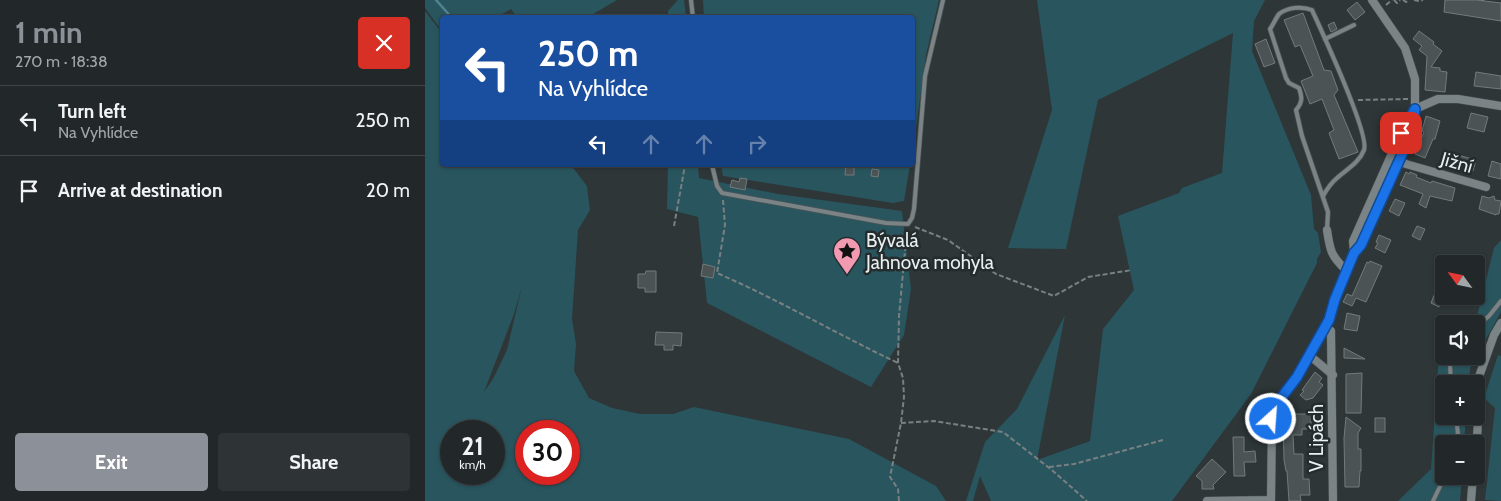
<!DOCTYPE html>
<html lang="en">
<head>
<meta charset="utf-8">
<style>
  :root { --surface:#22282a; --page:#2e3436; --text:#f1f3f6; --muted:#a2a6a8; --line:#3f4447; --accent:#8c9099 }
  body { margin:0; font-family:Cabin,sans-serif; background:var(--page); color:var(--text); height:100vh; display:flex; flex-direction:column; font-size:19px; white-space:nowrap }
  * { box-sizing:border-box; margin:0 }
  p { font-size:16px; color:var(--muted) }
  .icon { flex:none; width:28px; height:28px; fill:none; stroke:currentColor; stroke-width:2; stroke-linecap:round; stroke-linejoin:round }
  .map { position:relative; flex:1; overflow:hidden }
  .panel { display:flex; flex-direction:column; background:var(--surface); width:425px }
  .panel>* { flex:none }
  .top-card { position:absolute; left:15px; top:15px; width:475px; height:152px; border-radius:5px; box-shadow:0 1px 4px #0004,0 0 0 1px var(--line); background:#1a4fa0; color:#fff; overflow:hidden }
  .needle { width:32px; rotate:303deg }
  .tools { position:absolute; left:1010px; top:255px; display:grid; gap:10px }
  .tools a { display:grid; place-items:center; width:50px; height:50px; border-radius:5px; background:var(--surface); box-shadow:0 1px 4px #0004,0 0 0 1px var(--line); font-size:25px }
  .speed { position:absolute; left:15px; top:420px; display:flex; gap:10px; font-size:25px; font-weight:700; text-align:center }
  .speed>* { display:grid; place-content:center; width:65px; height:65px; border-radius:50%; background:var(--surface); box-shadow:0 1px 4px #0004,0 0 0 1px var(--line); line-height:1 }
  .speed small { font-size:12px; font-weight:400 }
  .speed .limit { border:8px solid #d22; background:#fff; color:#111 }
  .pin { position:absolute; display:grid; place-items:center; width:42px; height:42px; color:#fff; margin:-21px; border-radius:10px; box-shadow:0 2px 8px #0006 }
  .me { position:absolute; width:55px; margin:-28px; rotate:26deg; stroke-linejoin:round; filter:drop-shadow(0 0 4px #0008) }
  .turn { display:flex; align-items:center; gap:18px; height:105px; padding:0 15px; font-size:22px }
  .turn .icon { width:65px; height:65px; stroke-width:2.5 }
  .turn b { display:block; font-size:35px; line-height:42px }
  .lanes { display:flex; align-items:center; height:48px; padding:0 15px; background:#0003; justify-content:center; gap:25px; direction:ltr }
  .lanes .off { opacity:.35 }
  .round { display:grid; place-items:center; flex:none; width:52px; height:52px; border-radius:5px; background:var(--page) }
  .head { display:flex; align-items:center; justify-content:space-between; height:85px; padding:0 15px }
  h1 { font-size:30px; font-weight:700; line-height:38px; color:var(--accent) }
  .action { display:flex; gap:10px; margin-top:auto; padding:10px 15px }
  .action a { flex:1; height:58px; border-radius:5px; background:var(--accent); color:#fff; font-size:20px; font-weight:700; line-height:58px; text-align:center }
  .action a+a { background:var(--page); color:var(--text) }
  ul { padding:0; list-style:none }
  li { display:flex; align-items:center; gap:15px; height:70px; padding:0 15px; border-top:1px solid var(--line) }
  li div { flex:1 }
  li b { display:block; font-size:19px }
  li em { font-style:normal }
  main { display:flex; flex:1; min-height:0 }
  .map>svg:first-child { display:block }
  .green { fill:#29555e; fill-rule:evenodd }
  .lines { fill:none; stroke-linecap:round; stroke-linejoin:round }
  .stream { stroke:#508590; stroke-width:2.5 }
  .building { fill:#4b5355; stroke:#727a7c }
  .service-casing { stroke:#4e5455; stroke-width:5.5 }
  .minor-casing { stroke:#4e5455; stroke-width:9 }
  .path { stroke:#798081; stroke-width:2; stroke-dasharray:5 2.5; stroke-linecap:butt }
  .service { stroke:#7a8385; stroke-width:4 }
  .minor { stroke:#7a8385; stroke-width:8 }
  .route-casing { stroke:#114b97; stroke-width:12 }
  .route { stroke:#1a73e8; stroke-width:9 }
  .labels { text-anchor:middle; stroke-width:5; stroke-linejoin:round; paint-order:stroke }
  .street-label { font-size:19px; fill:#eaeff0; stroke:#252c2e }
  .poi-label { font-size:19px; fill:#eaeff0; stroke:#252c2e; text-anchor:start }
</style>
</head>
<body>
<main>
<section class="panel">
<div class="head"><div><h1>1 min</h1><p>270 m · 18:38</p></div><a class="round" style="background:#d93025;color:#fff"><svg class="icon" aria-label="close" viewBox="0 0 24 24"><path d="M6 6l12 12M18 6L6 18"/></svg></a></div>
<ul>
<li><svg class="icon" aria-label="left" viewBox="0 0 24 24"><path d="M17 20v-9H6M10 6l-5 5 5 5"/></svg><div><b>Turn left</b><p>Na Vyhlídce</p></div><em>250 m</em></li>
<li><svg class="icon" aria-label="arrive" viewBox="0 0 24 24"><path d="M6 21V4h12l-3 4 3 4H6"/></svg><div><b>Arrive at destination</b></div><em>20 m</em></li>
</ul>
<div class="action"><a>Exit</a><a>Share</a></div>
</section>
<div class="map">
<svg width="1076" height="501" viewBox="0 0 1076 501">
  <rect width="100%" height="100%" fill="#2e3638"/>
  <g class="green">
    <polygon points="0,0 192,0 163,17 92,17 86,9 72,17 18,18 17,31 0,8"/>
    <polygon points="253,0 259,0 261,17 243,17 243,11"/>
    <polygon points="278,0 514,0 501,55 488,150 488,18 279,17"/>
    <polygon points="612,0 840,0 829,21 827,51 886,195 889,229 893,233 896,252 892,259 892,263 826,394 747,501 566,501 555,476 548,501 541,501 560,442 592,409 640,315 612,460 665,441 678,329 709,290 693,216 754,193 757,188 797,173 808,33 673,100 641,249 583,248 627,110"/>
    <path d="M0,11L17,33L18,165H141L149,169L162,186L165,210L153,230L147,319L151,344L149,371L164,398L187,408L215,414H248L269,407L424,439L511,486L521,501H0ZM97,286L82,350L68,379L59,392L89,314ZM26,431H69V474H26ZM101,431H144V474H101Z"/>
    <polygon points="243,165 273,165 274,178 353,194 477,211 486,289 479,335 446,387 282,303 273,217 242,209"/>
    <polygon points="296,165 485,165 479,201 468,203 298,176"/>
    <polygon points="1076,240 1076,312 1045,368 1044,384 1019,384 1019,416 1041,416 1039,444 1019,444 1019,476 1037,476 1035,501 973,501 1006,469 1014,354 1019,350 1019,356 1051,356 1050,324 1069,248"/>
    <polygon points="1073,355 1076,356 1076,501 1060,500 1070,408 1059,398"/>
  </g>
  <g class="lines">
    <polyline class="stream" points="11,0 27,18"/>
  </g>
  <g class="building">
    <polygon points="1020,0 1051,0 1076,3 1076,21 1019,12"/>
    <polygon points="932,2 940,12 930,20 922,10"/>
    <polygon points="878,13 899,70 906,71 913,90 909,95 933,152 914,159 904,133 909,130 897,99 885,104 876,81 888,76 875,45 870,47 859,20"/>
    <polygon points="909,22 912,29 906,32 903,25"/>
    <polygon points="994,31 1009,42 1008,44 1017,51 1006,67 1015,68 1015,71 1022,72 1020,92 1000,90 1002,56 994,50 997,46 988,39"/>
    <polygon points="841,39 850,63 839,67 830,44"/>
    <polygon points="1051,72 1076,76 1076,89 1049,86"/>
    <polygon points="1046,113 1063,117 1059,132 1042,128"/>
    <polygon points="1001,116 1015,121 1010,139 1008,139 1000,158 990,154 999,132 997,131"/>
    <polygon points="1029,154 1051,160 1048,171 1044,170 1043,172 1028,168 1029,166 1025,165"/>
    <polygon points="1067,161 1076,164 1076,179 1063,176"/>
    <polygon points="421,165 429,165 429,175 420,175"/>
    <polygon points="447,169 454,170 453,177 446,176"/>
    <polygon points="981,172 984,174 985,172 992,175 991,177 1006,183 1007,181 1030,188 1027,201 1005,196 1001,208 994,204 998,194 975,185"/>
    <polygon points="315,178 322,179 320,190 305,187 307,180 314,182"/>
    <polygon points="1057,196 1064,198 1069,196 1070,200 1076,201 1074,214 1071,214 1071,215 1054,209"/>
    <polygon points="970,199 980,203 974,216 964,211"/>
    <polygon points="992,226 1000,229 995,240 987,236"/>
    <polygon points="954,235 966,240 960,253 950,248 953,243 951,242"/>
    <polygon points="945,261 957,266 941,302 931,298 927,306 918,302 922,294 927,296 942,262 944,263"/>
    <polygon points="278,264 290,267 288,278 276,276"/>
    <polygon points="221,271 231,271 231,292 220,292 220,288 213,288 213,274 220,274"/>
    <polygon points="1010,293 1018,296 1014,307 1006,303"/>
    <polygon points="922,313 935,316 932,331 919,329"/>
    <polygon points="231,332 257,333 256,346 248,345 248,350 239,350 239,345 230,345"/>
    <polygon points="919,348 940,359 919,358"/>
    <polygon points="890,372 897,378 894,382 898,385 888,398 881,400 875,395 879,391 877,390"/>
    <polygon points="937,373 936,413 921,413 921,374"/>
    <polygon points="858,414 886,414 886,429 877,429 877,435 868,435 869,454 878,454 878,479 884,479 885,495 875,495 876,501 864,501 862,471 861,471 859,460"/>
    <polygon points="921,417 936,428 933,433 933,449 936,449 936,471 935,471 934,487 920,487 919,438"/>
    <rect x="950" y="418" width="10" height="14"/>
    <polygon points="808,437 819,437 819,452 830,451 831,462 819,462 820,476 809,476"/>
    <polygon points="787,459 801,472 788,485 789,489 777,489 777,481 771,476"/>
  </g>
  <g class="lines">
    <g class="service-casing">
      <g id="service">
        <polyline points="266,0 268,18"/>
        <polyline points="900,39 929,25"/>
        <polyline points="287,165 292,186 297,193 461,223 483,224 487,218 489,209 500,76 518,0"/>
        <path d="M898,196C902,189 906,183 912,178C922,169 934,163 939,150C945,134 896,30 887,10C877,6 863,7 854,14C851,18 848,25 845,29L861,78L864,83L874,88C877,97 878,102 871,110L877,136L903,212L902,230"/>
        <polyline points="1051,327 1064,316 1076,301"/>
        <polyline points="1026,384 1025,365 1028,356"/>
        <polyline points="1031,416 1033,435 1032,444"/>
        <polyline points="1008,501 1020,476"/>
      </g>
    </g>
    <g class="minor-casing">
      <g id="minor">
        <polyline points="990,109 1013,99 1033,99 1076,106"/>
        <polyline points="970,158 981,164 1061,187"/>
        <path d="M902,230C905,251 906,256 922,271"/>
        <polyline points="929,253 928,241 976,133 988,112"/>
        <polyline points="906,331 908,501"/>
        <polyline points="884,355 908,375"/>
        <polyline points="1051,457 1053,420 1051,385 1069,335 1076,323"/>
        <polyline points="782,501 846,500 847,419 853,403 872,377 904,320 909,299 929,253 936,245 988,130 990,109 990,79 980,48 947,0"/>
        <polyline points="1046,501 1048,476"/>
      </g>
    </g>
    <g class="path">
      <polyline points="969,0 972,3 975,0"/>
      <polyline points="978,0 981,2 984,0"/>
      <polyline points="989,0 994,1 998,0"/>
      <polyline points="1058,1 1058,0"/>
      <polyline points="961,5 967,0"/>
      <polyline points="933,100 983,99"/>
      <path d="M298,200L300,225L292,273C354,300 412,334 473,363"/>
      <polyline points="249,226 260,165"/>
      <polyline points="490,227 523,240 571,274 629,296 663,277 707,270"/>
      <polyline points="476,423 509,421 578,432 628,471 662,501"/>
      <polyline points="624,467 649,464 738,440"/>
      <polyline points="474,501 473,489 465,477 476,423 479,397 478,378 473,363 474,316 482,229"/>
    </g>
    <use href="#service" class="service"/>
    <use href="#minor" class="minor"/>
  </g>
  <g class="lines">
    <g class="route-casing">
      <polyline id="route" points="846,419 853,402 872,377 904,320 910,299 929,253 936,245 988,130 990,109 976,133"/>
    </g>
    <use href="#route" class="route"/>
  </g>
  <defs>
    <g id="sight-pin" transform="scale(1.4375)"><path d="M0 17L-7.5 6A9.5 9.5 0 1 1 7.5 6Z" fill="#f19ab2" stroke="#252c2e"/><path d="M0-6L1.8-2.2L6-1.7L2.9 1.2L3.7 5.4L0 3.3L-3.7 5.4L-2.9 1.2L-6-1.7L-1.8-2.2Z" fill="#111"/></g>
  </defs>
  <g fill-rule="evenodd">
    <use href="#sight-pin" x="422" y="251"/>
  </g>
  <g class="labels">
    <g class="street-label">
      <text transform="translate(1032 162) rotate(16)" y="7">Jižní</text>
      <text transform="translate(891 438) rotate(-90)" y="7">V Lipách</text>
    </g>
    <g class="poi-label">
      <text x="441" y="247">Bývalá<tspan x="441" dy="22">Jahnova mohyla</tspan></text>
    </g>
  </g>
</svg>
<div class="tools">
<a><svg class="needle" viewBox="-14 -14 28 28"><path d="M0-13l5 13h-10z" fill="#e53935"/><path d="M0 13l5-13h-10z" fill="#a2a6a8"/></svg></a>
<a><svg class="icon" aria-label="sound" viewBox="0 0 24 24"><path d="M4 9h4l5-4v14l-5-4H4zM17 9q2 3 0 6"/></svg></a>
<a>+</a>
<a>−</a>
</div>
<div class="speed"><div>21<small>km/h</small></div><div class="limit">30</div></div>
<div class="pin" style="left:976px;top:133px;background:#d93025"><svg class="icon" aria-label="arrive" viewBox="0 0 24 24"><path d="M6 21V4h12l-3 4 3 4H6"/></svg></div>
<svg class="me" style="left:846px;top:419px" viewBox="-20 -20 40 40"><circle r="17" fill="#1a73e8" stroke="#fff" stroke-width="3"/><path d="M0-11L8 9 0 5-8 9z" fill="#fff"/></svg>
<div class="top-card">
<div class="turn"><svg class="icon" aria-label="left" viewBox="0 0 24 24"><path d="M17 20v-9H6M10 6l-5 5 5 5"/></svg><div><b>250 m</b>Na Vyhlídce</div></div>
<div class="lanes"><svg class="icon" aria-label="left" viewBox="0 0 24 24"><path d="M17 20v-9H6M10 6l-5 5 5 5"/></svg><svg class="icon off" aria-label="ahead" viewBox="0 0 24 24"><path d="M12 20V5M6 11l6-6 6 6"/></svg><svg class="icon off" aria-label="ahead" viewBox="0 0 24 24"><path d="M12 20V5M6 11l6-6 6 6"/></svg><svg class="icon off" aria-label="right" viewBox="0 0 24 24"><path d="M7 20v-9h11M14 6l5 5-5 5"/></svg></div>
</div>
</div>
</main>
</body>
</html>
